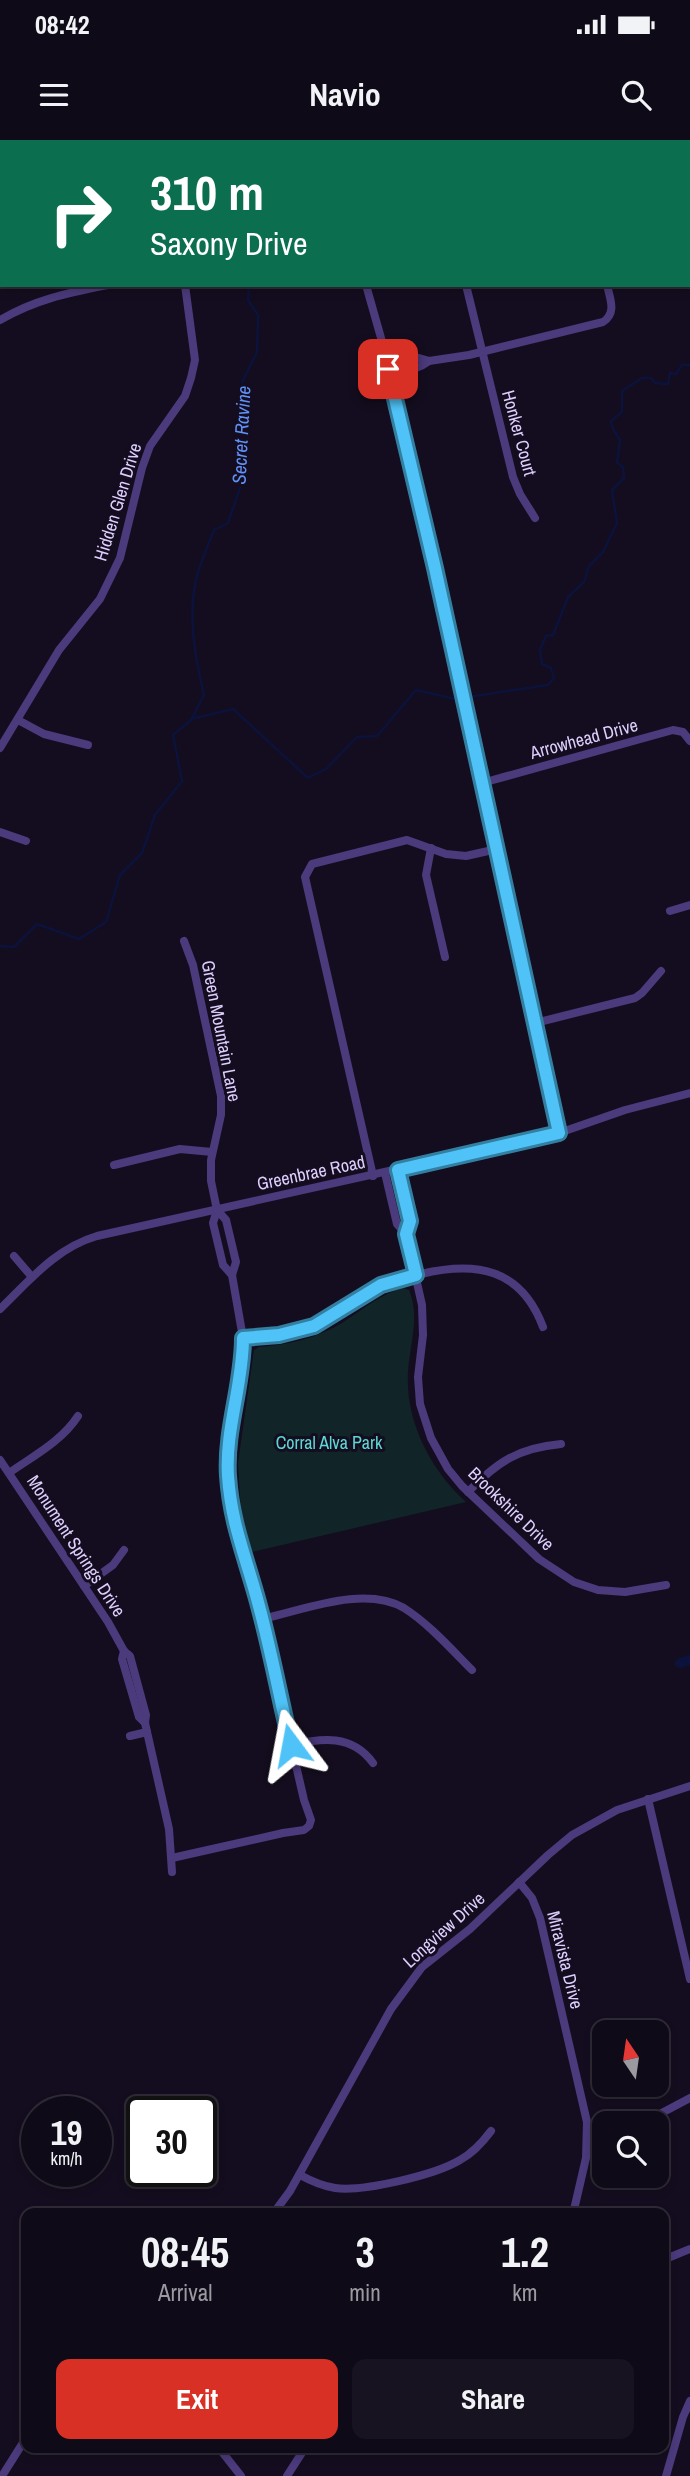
<!DOCTYPE html>
<html lang="en">
<head>
<meta charset="utf-8">
<style>
  :root { --surface:#0f0a17; --page:#181320; --text:#f1f3f6; --muted:#9b9aa1; --line:#2f2b36; --accent:#d93025 }
  body { margin:0; font-family:"Archivo Narrow",sans-serif; background:var(--page); color:var(--text); height:100vh; display:flex; flex-direction:column; font-size:26px; white-space:nowrap }
  * { box-sizing:border-box; margin:0 }
  p { font-size:23px; color:var(--muted) }
  .icon { flex:none; width:38px; height:38px; fill:none; stroke:currentColor; stroke-width:2; stroke-linecap:round; stroke-linejoin:round }
  .map { position:relative; flex:1; overflow:hidden }
  .panel { position:absolute; left:21px; top:2068px; width:648px; height:245px; display:flex; flex-direction:column; background:var(--surface); border-radius:14px; box-shadow:0 4px 10px #0003,0 0 0 2px var(--line) }
  .panel>* { flex:none }
  .guide { position:absolute; left:0px; top:0px; width:691px; height:147px; box-shadow:0 4px 10px #0003,0 0 0 2px var(--line); background:#0b6e4f; color:#fff; overflow:hidden }
  .needle { width:46px; rotate:347deg }
  .buttons { position:absolute; left:592px; top:1880px; display:grid; gap:14px }
  .buttons a { display:grid; place-items:center; width:77px; height:77px; border-radius:14px; background:var(--surface); box-shadow:0 4px 10px #0003,0 0 0 2px var(--line); font-size:35px }
  .speed { position:absolute; left:21px; top:1956px; display:flex; gap:14px; font-size:35px; font-weight:700; text-align:center }
  .speed>* { display:grid; place-content:center; width:91px; height:91px; border-radius:50%; background:var(--surface); box-shadow:0 4px 10px #0003,0 0 0 2px var(--line); line-height:1 }
  .speed small { font-size:18px; font-weight:400 }
  .speed .limit { border:4px solid #111; border-radius:10px; background:#fff; color:#111 }
  .pin { position:absolute; display:grid; place-items:center; width:60px; height:60px; color:#fff; margin:-30px; border-radius:14px; box-shadow:0 4px 10px #0006 }
  .me { position:absolute; width:77px; margin:-38px; rotate:347deg; stroke-linejoin:round; filter:drop-shadow(0 0 5px #0008) }
  .turn { display:flex; align-items:center; gap:24px; height:147px; padding:0 35px; font-size:32px }
  .turn .icon { width:91px; height:91px; stroke-width:2.5 }
  .turn b { display:block; font-size:49px; line-height:60px }
  .eta { display:flex; justify-content:space-evenly; align-items:center; height:119px; text-align:center }
  .eta b { font-size:42px; font-weight:800; line-height:49px }
  .primary-button { display:flex; gap:14px; margin-top:auto; padding:14px 35px }
  .primary-button a { flex:1; height:80px; border-radius:14px; background:var(--accent); color:#fff; font-size:28px; font-weight:800; line-height:80px; text-align:center }
  .primary-button a+a { background:var(--page); color:var(--text) }
  .status { display:flex; justify-content:space-between; align-items:center; height:49px; padding:0 35px; background:var(--surface); direction:ltr }
  .status svg { height:19px; fill:currentColor }
  header { display:flex; justify-content:space-between; align-items:center; height:91px; padding:0 35px; background:var(--surface); font-size:32px; font-weight:800 }
  .map>svg:first-child { display:block }
  .green { fill:#112529 }
  .lines { fill:none; stroke-linecap:round; stroke-linejoin:round }
  .stream { stroke:#0b123b; stroke-width:2.5 }
  .canal { stroke:#0b123b; stroke-width:10 }
  .street { stroke:#4b3a7c; stroke-width:8 }
  .secondary { stroke:#8b69f9; stroke-width:10 }
  .highway { stroke:#f84e7b; stroke-width:14 }
  .route-casing { stroke:#337fa1; stroke-width:18 }
  .route { stroke:#4fc3f7; stroke-width:12 }
  .labels { text-anchor:middle; stroke-width:6; stroke-linejoin:round; paint-order:stroke }
  .street-label { font-size:18px; fill:#ddcefd; stroke:#140d1f }
  .park-label { font-size:18px; fill:#5dd9d5; stroke:#140d1f }
  .water-label { font-size:19px; font-style:italic; fill:#6091f8; stroke:#140d1f }
</style>
</head>
<body>
<div class="status"><b>08:42</b><svg viewBox="0 0 49 12"><path d="M0 12V9h3v3zM5 12V6h3v6zM10 12V3h3v9zM15 12V0h3v12zM26 1h20v11H26zM47 4h2v5h-2z"/></svg></div>
<header><svg class="icon" aria-label="menu" viewBox="0 0 24 24"><path d="M4 6h16M4 12h16M4 18h16"/></svg>Navio<svg class="icon" aria-label="search" viewBox="0 0 24 24"><circle cx="10" cy="10" r="6"/><path d="M15 15l6 6"/></svg></header>
<div class="map">
<svg width="690" height="2336" viewBox="0 0 690 2336">
  <rect width="100%" height="100%" fill="#140d1f"/>
  <path class="green" d="M403,1148L409,1150C420,1176 410,1205 408,1231C405,1281 430,1329 466,1362L252,1412L241,1373L238,1323L254,1210L259,1207C288,1205 317,1198 342,1183C362,1170 379,1155 403,1148Z"/>
  <g class="lines">
    <g class="stream">
      <polyline points="248,0 248,2"/>
      <polyline points="468,557 548,545 554,538 551,528 542,524 540,510 546,496 553,495 568,457 584,442 589,426 603,412 617,383 612,350 624,338 623,327 617,323 620,300 613,289 611,281 622,272 622,251 642,238 651,238 655,243 668,244 670,233 676,234 682,225 690,225"/>
      <polyline points="191,579 233,569 308,638 326,629 357,597 377,596 416,550 455,559"/>
      <path d="M0,806L14,807L37,784L79,799L106,782L120,735L142,713L155,675L182,641L173,595L191,580L204,555C195,517 187,475 197,436C201,421 208,405 214,390L228,383L243,339L239,275L243,240L257,212L258,175L248,160L249,145"/>
    </g>
    <polyline class="canal" points="680,1523 690,1520"/>
    <g class="street">
      <polyline points="330,0 331,2"/>
      <polyline points="690,124 690,126"/>
      <polyline points="366,145 383,205 400,287 435,428 460,550 559,993"/>
      <polyline points="466,145 513,337 520,354 535,378"/>
      <path d="M0,180C36,159 68,153 108,145"/>
      <path d="M388,229L398,223L419,218L429,221L469,215L603,182C617,173 610,159 607,145"/>
      <path d="M389,229C403,232 417,230 429,221"/>
      <polyline points="18,580 44,594 88,605"/>
      <polyline points="0,608 59,510 100,459 120,418 142,328 150,306 185,256 191,238 195,220 185,145"/>
      <polyline points="482,643 673,590 683,592 690,601"/>
      <polyline points="0,692 26,701"/>
      <polyline points="431,708 426,735 445,817"/>
      <polyline points="670,771 690,765"/>
      <polyline points="184,801 193,825 221,956 221,975 211,1020 211,1041 217,1070 213,1083 223,1125 232,1135"/>
      <polyline points="535,883 635,858 642,853 661,831"/>
      <polyline points="114,1025 180,1009 212,1012"/>
      <polyline points="398,1030 410,1081 406,1094"/>
      <polyline points="385,1033 397,1084 406,1094 422,1165 423,1195 418,1237 420,1264 431,1298 448,1329 462,1346 539,1419 574,1442 598,1450 625,1452 666,1445"/>
      <polyline points="373,1036 305,737 312,724 407,700 446,714 466,716 497,709"/>
      <polyline points="14,1116 32,1137"/>
      <path d="M0,1169C30,1140 56,1108 97,1096L559,993L625,970L690,953"/>
      <path d="M243,1198C268,1197 293,1195 316,1185C339,1175 357,1157 380,1146C393,1140 407,1137 421,1134C476,1121 521,1128 543,1187"/>
      <polyline points="0,1320 108,1482 124,1511 130,1516 146,1575 145,1583 169,1689 172,1732"/>
      <path d="M9,1333C33,1316 61,1302 78,1276"/>
      <path d="M468,1352C497,1322 518,1308 561,1304"/>
      <polyline points="84,1446 113,1425 124,1410"/>
      <path d="M262,1479C304,1470 364,1445 404,1468C429,1484 451,1509 472,1530"/>
      <polyline points="124,1511 122,1519 139,1577 145,1583"/>
      <polyline points="130,1596 147,1592"/>
      <path d="M291,1605C322,1598 352,1594 373,1623"/>
      <polyline points="648,1659 690,1839"/>
      <polyline points="172,1718 283,1693 304,1690 309,1686 311,1680 304,1660 256,1453 239,1404 231,1366 228,1313 242,1232 243,1198 232,1135 236,1122 226,1080 217,1070"/>
      <polyline points="519,1742 532,1758 540,1778 587,1982 586,2018 573,2074"/>
      <polyline points="636,1983 656,1976 690,1958"/>
      <polyline points="588,1994 604,1991"/>
      <path d="M300,2035C311,2041 322,2046 335,2048C363,2052 435,2035 460,2020C473,2013 482,2003 491,1991"/>
      <polyline points="273,2074 290,2051 391,1869 422,1827 470,1789 548,1715 572,1695 617,1670 690,1646"/>
      <polyline points="663,2120 690,2109"/>
      <polyline points="219,2308 241,2336"/>
      <polyline points="2,2336 26,2298"/>
      <polyline points="287,2336 305,2308"/>
      <polyline points="666,2336 683,2277 690,2261"/>
    </g>
    <g class="secondary">
      <polyline points="7,2 15,0"/>
      <polyline points="77,2 85,0"/>
      <polyline points="0,17 2,17"/>
    </g>
    <g class="highway">
      <polyline points="121,2 121,0"/>
      <polyline points="0,8 2,4"/>
      <polyline points="0,136 2,135"/>
    </g>
  </g>
  <g class="lines">
    <g class="route-casing">
      <path id="route" d="M291,1605C279,1555 270,1504 256,1455C244,1412 231,1381 228,1336C225,1289 243,1245 243,1198L279,1195L314,1186L381,1145L416,1135L406,1094L410,1081L398,1030L559,993L435,428L388,229"/>
    </g>
    <use href="#route" class="route"/>
  </g>
  <g class="labels">
    <g class="street-label">
      <text transform="translate(519 293) rotate(75)" y="6">Honker Court</text>
      <text transform="translate(118 362) rotate(-73)" y="6">Hidden Glen Drive</text>
      <text transform="translate(584 599) rotate(-15)" y="6">Arrowhead Drive</text>
      <text transform="translate(221 891) rotate(79)" y="6">Green Mountain Lane</text>
      <text transform="translate(311 1033) rotate(-12)" y="6">Greenbrae Road</text>
      <text transform="translate(511 1369) rotate(44)" y="6">Brookshire Drive</text>
      <text transform="translate(76 1406) rotate(57)" y="6">Monument Springs Drive</text>
      <text transform="translate(444 1790) rotate(-42)" y="6">Longview Drive</text>
      <text transform="translate(565 1820) rotate(76)" y="6">Miravista Drive</text>
    </g>
    <g class="park-label">
      <text x="329" y="1309">Corral Alva Park</text>
    </g>
    <g class="water-label">
      <text transform="translate(241 295) rotate(-87)" y="7">Secret Ravine</text>
    </g>
  </g>
</svg>
<div class="buttons">
<a><svg class="needle" viewBox="-14 -14 28 28"><path d="M0-13l5 13h-10z" fill="#e53935"/><path d="M0 13l5-13h-10z" fill="#9b9aa1"/></svg></a>
<a><svg class="icon" aria-label="search" viewBox="0 0 24 24"><circle cx="10" cy="10" r="6"/><path d="M15 15l6 6"/></svg></a>
</div>
<div class="speed"><div>19<small>km/h</small></div><div class="limit">30</div></div>
<div class="pin" style="left:388px;top:229px;background:#d93025"><svg class="icon" aria-label="arrive" viewBox="0 0 24 24"><path d="M6 21V4h12l-3 4 3 4H6"/></svg></div>
<svg class="me" style="left:291px;top:1605px" viewBox="-20 -20 40 40"><path d="M0-17L14 15 0 8-14 15z" fill="#4fc3f7" stroke="#fff" stroke-width="4"/></svg>
<div class="guide">
<div class="turn"><svg class="icon" aria-label="right" viewBox="0 0 24 24"><path d="M7 20v-9h11M14 6l5 5-5 5"/></svg><div><b>310 m</b>Saxony Drive</div></div>
</div>
<section class="panel">
<div class="eta">
<div><b>08:45</b><p>Arrival</p></div>
<div><b>3</b><p>min</p></div>
<div><b>1.2</b><p>km</p></div>
</div>
<div class="primary-button"><a>Exit</a><a>Share</a></div>
</section>
</div>
</body>
</html>
